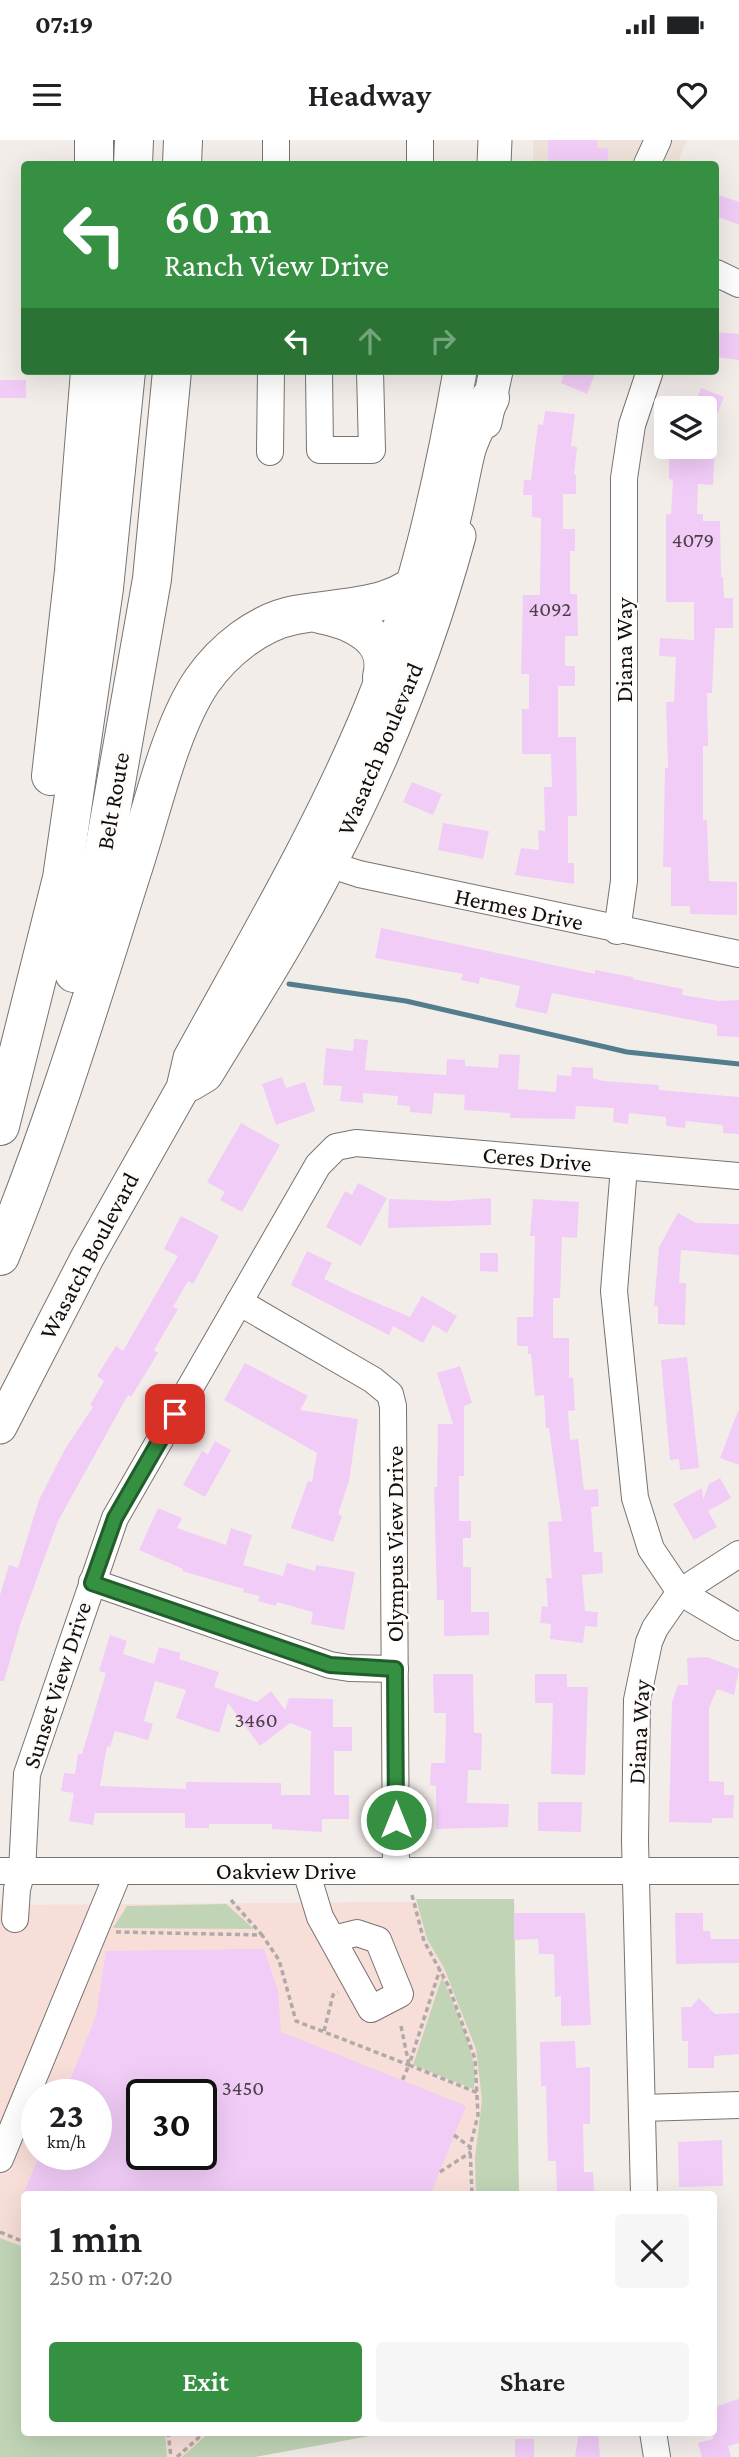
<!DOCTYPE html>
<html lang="en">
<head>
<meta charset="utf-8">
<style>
  :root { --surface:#fff; --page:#f6f6f6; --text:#202124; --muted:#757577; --accent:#359042 }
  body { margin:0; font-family:"Crimson Pro",serif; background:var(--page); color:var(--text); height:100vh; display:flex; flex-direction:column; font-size:26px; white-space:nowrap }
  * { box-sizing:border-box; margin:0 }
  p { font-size:23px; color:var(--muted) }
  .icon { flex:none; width:38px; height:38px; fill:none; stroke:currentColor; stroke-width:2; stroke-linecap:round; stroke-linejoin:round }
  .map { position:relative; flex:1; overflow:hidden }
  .side { position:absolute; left:21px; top:2051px; width:696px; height:245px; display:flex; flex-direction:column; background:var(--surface); border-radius:7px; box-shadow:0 7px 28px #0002 }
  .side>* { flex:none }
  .hud { position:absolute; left:21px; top:21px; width:698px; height:214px; border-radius:7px; box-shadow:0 7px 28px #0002; background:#359042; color:#fff; overflow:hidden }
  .buttons { position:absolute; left:654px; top:256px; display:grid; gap:14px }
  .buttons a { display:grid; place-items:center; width:63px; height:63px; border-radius:7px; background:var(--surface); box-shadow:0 7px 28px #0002; font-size:35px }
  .speed { position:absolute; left:21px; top:1939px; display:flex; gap:14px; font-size:35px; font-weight:700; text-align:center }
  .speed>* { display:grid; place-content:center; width:91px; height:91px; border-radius:50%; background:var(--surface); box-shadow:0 7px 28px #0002; line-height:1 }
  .speed small { font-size:18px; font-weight:400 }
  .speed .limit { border:4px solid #111; border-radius:10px; background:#fff; color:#111 }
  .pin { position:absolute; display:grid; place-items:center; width:60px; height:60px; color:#fff; margin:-30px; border-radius:14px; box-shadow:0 4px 10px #0006 }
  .me { position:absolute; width:77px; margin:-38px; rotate:0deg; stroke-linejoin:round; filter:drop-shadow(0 0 5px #0008) }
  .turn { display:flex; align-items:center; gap:24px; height:147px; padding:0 28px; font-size:32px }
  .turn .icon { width:91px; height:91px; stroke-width:2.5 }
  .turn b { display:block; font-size:49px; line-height:60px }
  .lanes { display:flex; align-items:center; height:66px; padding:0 28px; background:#0003; justify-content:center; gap:35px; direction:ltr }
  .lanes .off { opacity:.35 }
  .round { display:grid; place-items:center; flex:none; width:74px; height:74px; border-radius:7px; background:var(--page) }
  .head { display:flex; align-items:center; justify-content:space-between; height:119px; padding:0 28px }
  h1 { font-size:42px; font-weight:600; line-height:52px }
  .action { display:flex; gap:14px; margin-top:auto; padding:14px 28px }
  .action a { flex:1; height:80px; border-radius:7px; background:var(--accent); color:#fff; font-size:28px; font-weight:600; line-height:80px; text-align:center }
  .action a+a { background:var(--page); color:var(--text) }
  .status { display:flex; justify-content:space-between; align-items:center; height:49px; padding:0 35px; background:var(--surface); direction:ltr }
  .status svg { height:19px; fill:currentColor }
  header { display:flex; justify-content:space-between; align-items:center; height:91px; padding:0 28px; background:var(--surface); font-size:32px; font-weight:600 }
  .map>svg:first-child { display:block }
  .built { fill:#efe2da }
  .education { fill:#f8ded9; fill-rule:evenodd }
  .green { fill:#c1d5b6 }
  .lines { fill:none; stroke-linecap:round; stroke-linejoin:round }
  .stream { stroke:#537c8c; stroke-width:5 }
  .building { fill:#f1ccf7; fill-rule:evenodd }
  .minor-casing { stroke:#787370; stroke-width:28 }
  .major-casing { stroke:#787370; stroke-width:35 }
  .highway-casing { stroke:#787370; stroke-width:40 }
  .path { stroke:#afaaa8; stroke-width:3.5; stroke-dasharray:5 3.5; stroke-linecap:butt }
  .minor { stroke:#fff; stroke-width:26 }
  .major { stroke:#fff; stroke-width:33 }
  .highway { stroke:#fff; stroke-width:38 }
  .route-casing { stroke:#225e2b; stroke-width:18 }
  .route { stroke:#359042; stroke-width:12 }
  .labels { text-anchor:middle; stroke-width:5; stroke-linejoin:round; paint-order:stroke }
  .number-label { font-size:21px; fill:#4a3f49 }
  .street-label { font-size:24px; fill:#12100f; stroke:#fefbf9 }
</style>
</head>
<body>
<div class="status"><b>07:19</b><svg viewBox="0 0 49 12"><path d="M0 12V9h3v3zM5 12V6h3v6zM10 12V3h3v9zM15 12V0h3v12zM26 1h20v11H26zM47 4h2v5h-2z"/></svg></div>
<header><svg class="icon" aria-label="menu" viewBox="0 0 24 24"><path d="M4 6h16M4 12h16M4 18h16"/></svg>Headway<svg class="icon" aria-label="heart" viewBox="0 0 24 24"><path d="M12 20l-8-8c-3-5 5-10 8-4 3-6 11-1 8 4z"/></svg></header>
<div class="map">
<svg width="739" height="2317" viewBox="0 0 739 2317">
  <rect width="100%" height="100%" fill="#f3edea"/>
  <polygon class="built" points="533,0 687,0 677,24 533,24"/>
  <path class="education" d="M514,1761L519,2054H24V2292L357,2293L195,2317H0V1765ZM37,1955H96V2014H37ZM142,1955H201V2014H142Z"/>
  <g class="green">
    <polygon points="416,1759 514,1759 519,2054 476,2054 475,2018 482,1960 476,1909 444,1828 427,1799"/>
    <polygon points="226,1764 254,1789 113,1788 127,1766"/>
    <path d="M442,1837C452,1861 483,1926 473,1949L413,1925Z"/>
    <polygon points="0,2098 24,2107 24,2292 165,2293 167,2317 0,2317"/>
    <polygon points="210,2292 386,2292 386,2293 255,2317 182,2317"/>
  </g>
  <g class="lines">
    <polyline class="stream" points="289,844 406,861 627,912 739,924"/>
  </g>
  <g class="building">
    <polygon points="548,0 597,0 597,8 608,8 608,24 548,24"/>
    <polygon points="716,54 739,62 739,85 716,76"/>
    <polygon points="716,192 739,194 739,220 716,217"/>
    <polygon points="565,231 596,231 587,254 561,243"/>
    <rect x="0" y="240" width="26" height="18"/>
    <polygon points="701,248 724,257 706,303 705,268 693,268"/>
    <polygon points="545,271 575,274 571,306 577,307 574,335 576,335 576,354 563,354 563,389 575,389 575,411 570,411 570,454 577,454 578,496 565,496 565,526 575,526 575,546 558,546 558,597 576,597 577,676 568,676 568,723 574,723 574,744 515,735 521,708 539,710 538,690 545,691 544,647 552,647 551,614 522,614 522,569 529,569 529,534 521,534 523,455 540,455 541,378 532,377 532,355 523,355 524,340 531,340 538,284 543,285"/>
    <polygon points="679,306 715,307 713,345 698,344 697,374 703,374 703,381 720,381 721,437 723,437 724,458 733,458 733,488 715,488 712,553 707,553 708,606 703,606 703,680 707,680 709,741 737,742 737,775 690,774 690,766 671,766 671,727 663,727 665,628 668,628 666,562 674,562 676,517 659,516 660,498 694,500 694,462 666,462 666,374 671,374 673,340 669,339 669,319 679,319"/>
    <polygon points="412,642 442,654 433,675 403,662"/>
    <polygon points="443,683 489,691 483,719 438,710"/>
    <polygon points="381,788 595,834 595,830 633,837 633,839 683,849 682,855 719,861 739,860 739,897 717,896 717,885 552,853 547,874 515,867 520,846 480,837 479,844 461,840 463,834 375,818"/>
    <polygon points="354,899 368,900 365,930 446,935 447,919 465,920 465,926 498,928 499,914 520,915 518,949 556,952 557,935 571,936 572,927 593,928 593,938 603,941 659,945 659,950 739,957 739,994 723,993 723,985 686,981 685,988 666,986 666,977 629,973 628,984 613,982 614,968 576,966 575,979 510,978 510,973 464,970 465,955 434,953 432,974 410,972 410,966 397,965 398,956 363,953 363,963 340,961 342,946 323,945 326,908 353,911"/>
    <polygon points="282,937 286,948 305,942 315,971 276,985 262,944"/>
    <polygon points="241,983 280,1005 242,1072 220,1060 225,1052 207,1042"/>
    <polygon points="358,1043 387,1058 361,1106 326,1087 345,1051 352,1055"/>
    <polygon points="491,1058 491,1085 388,1088 389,1059 448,1061"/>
    <polygon points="533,1059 579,1062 577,1098 562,1097 560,1158 553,1158 553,1198 569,1198 569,1238 573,1237 575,1270 568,1271 570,1300 578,1299 584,1350 598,1349 599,1366 591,1367 594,1412 602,1412 603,1433 582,1435 585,1471 598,1472 597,1487 585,1486 583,1503 550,1499 551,1484 540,1483 542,1466 548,1467 546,1438 552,1438 548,1382 562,1381 549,1288 546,1288 544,1255 535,1256 531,1214 528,1214 528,1206 517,1206 517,1177 533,1177 535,1096 530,1096"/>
    <polygon points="678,1073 696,1083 739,1084 739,1115 681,1110 679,1143 686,1143 685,1185 658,1184 658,1166 654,1166 659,1107"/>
    <polygon points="181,1076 219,1096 193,1144 188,1141 173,1167 178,1169 154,1210 158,1213 131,1257 128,1255 58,1381 21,1482 4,1541 0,1541 0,1455 9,1425 18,1428 39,1360 65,1309 93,1267 90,1265 104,1241 97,1236 116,1206 123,1211 178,1116 164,1109"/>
    <polygon points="307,1111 332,1123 324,1139 351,1152 410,1177 422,1156 457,1176 447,1193 433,1185 423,1203 393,1186 389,1195 291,1145"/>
    <polygon points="480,1113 498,1113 498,1132 480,1131"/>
    <polygon points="687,1217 699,1328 680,1330 679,1319 670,1320 661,1220"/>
    <polygon points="245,1223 308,1256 300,1270 358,1279 349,1341 338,1374 342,1376 333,1402 291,1388 308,1341 312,1342 317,1313 224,1260"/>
    <polygon points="460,1226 472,1263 464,1266 464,1336 459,1336 459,1381 471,1381 471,1398 463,1398 463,1427 471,1427 471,1472 489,1472 489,1495 444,1496 444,1460 437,1460 434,1347 437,1347 438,1284 453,1284 437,1233"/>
    <polygon points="738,1271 739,1271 739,1325 720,1318"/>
    <polygon points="215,1301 231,1310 205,1357 183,1345 202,1311 208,1314"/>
    <polygon points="720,1338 731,1358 708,1371 717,1387 694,1400 673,1364 702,1348 703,1360 709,1344"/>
    <polygon points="158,1368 182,1378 177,1388 226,1405 231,1388 252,1395 243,1425 283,1436 287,1423 315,1431 316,1425 355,1432 344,1490 311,1484 313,1472 277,1462 276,1466 258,1461 260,1456 243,1452 244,1449 182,1431 183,1429 139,1410"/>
    <path d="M110,1495L127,1501L123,1514L154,1524L159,1507L181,1513L179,1519L219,1532L214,1547L257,1562L271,1551L285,1570L289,1558L333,1559V1587H352V1611H334V1655H349V1679H322V1692L272,1689V1684H209V1688H185V1673H95L93,1685L69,1681L74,1653L61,1651L64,1633L75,1634L78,1614H82L106,1533L99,1531ZM155,1541L186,1550L176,1578L219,1593L228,1563L260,1606L290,1583L311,1591L310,1655H281V1643L186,1642V1649L100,1646L107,1606L110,1607L115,1591L148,1600L153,1584L144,1581Z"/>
    <polygon points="707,1517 739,1529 734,1555 717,1549 709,1568 709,1641 724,1642 724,1655 734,1655 733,1678 712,1678 712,1683 669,1682 672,1562 678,1545 688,1545 687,1518"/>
    <polygon points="433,1534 473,1534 474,1593 482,1593 481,1630 468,1630 467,1663 509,1664 508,1687 436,1689 436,1646 430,1645 431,1623 445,1623 446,1573 434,1573"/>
    <polygon points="535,1534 567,1534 567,1547 588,1547 585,1635 551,1634 553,1563 535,1563"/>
    <polygon points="538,1662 582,1662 581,1692 538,1691"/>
    <polygon points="514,1773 585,1773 591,1885 561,1886 561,1856 555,1857 554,1814 539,1814 538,1799 514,1800"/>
    <polygon points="675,1773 703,1773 703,1791 710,1791 711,1799 739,1799 739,1823 676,1824"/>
    <path d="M264,1809L278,1851L281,1892L466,1966L431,2054H23L40,2014H96V1955H64L96,1876L106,1811ZM142,1955H201V2014H142Z"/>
    <polygon points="699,1858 715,1874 739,1873 739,1914 714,1916 714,1928 688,1928 688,1901 682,1901 681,1867 691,1867"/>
    <polygon points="575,1901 576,1928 590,1927 590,1984 583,1984 584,2032 593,2032 594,2054 557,2054 556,2021 548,2021 546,1946 541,1946 540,1902"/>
    <polygon points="722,2000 723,2046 679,2047 678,2002"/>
    <polygon points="739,2259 739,2303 728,2306 731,2317 702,2317 698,2303 713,2299 714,2267"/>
    <polygon points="579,2292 598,2292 600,2317 575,2317"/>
    <rect x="515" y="2299" width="19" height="18"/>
  </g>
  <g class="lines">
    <g class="minor-casing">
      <g id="minor">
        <polyline points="420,0 420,24"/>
        <polyline points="276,24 276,0"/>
        <polyline points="647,24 658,0"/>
        <polyline points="716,133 739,144"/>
        <polyline points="319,231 320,310 372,310 370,231"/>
        <polyline points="270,312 271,231"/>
        <polyline points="313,719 359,734 739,814"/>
        <polyline points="617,791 624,741 624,338 632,285 650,231"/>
        <polyline points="624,1027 614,1151 635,1358 651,1409 680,1452 655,1488 649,1502 637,1560 635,1701 644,2054"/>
        <polyline points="239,1162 373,1240 390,1254 393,1266 396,1731"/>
        <polyline points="739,1414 680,1452 739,1487"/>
        <polyline points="92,1442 330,1525 349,1528 395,1529"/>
        <polyline points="0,1731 739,1731"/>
        <polyline points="306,1731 320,1777 371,1869 400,1854 378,1800 357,1793 333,1799"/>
        <polyline points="15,1779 17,1749 22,1731 27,1634 115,1378 318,1025 336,1007 356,1003 739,1036"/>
        <polyline points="642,1968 739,1965"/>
        <polyline points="0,2019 119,1731"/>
        <polyline points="653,2292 657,2317"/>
      </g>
    </g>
    <g class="major-casing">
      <g id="major">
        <polyline points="494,24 495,0"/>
        <polyline points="485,282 496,231"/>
        <path d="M191,944L206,935C248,866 293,796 330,723C384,620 428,509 459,396"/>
        <path d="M0,1287L87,1118L183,948L190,918C253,803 320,690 370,569C414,460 440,346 460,231"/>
      </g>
    </g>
    <g class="highway-casing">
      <g id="highway">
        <polyline points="94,24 94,0"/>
        <polyline points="133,24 134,0"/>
        <polyline points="182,24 183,0"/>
        <path d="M320,474C353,480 392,498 382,537"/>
        <polyline points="51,636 74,431 90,231"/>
        <polyline points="74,833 100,733 152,439 172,231"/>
        <polyline points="0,986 62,738 104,448 126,231"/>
        <path d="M0,1116C53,988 92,857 134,725C152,670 170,588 202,541C223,511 258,482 295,475C340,466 396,471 429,432C451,405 457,346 466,311C471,293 482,275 490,258"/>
      </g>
    </g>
    <g class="path">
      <polyline points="412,1755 424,1801 449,1847 475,1919 478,1975 470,2007 472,2054"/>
      <polyline points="231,1760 262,1795"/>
      <polyline points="116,1792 262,1795 279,1820 296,1881 409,1925 440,1829"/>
      <polyline points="401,1886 409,1925 402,1941"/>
      <polyline points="324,1891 333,1855 338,1852"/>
      <polyline points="409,1925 478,1953"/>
      <polyline points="454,1995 470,2007"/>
      <polyline points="440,2032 471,2012"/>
      <polyline points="0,2092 24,2102"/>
      <polyline points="168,2292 171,2317"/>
      <polyline points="177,2317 205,2292"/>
    </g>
    <use href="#minor" class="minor"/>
    <use href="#major" class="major"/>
    <use href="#highway" class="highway"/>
  </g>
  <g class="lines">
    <g class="route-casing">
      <polyline id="route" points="175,1274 115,1378 92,1443 330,1525 395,1529 396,1680"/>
    </g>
    <use href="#route" class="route"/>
  </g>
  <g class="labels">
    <g class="number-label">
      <text x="693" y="407">4079</text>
      <text x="550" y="476">4092</text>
      <text x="256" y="1587">3460</text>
      <text x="243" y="1955">3450</text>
    </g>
    <g class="street-label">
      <text transform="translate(624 510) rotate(-90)" y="8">Diana Way</text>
      <text transform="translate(380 609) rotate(-67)" y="8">Wasatch Boulevard</text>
      <text transform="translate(113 661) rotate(-80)" y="8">Belt Route</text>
      <text transform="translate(519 769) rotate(12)" y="8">Hermes Drive</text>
      <text transform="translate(537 1019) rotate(5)" y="8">Ceres Drive</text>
      <text transform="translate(89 1116) rotate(-62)" y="8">Wasatch Boulevard</text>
      <text transform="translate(395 1404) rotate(-90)" y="8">Olympus View Drive</text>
      <text transform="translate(57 1545) rotate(-72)" y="8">Sunset View Drive</text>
      <text transform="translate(639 1592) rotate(-87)" y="8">Diana Way</text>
      <text x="286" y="1739">Oakview Drive</text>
    </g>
  </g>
</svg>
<div class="buttons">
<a><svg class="icon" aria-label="layers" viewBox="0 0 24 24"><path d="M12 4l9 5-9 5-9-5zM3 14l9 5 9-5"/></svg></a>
</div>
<div class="speed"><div>23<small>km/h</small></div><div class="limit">30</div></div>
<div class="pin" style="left:175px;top:1274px;background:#d93025"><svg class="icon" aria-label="arrive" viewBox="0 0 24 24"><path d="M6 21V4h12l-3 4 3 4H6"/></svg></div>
<svg class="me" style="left:396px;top:1680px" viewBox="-20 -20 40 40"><circle r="17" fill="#359042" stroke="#fff" stroke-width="3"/><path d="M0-11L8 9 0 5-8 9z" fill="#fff"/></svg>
<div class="hud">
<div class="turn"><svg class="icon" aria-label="left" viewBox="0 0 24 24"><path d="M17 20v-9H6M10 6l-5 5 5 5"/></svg><div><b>60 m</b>Ranch View Drive</div></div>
<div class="lanes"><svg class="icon" aria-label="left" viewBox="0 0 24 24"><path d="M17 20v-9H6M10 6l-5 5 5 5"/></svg><svg class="icon off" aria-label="ahead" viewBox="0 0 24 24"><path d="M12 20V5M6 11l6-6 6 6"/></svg><svg class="icon off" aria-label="right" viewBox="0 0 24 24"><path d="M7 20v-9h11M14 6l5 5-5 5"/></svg></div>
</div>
<section class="side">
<div class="head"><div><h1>1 min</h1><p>250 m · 07:20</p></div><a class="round"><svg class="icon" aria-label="close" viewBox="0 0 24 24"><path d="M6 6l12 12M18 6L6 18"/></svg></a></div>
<div class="action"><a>Exit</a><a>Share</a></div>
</section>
</div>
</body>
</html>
